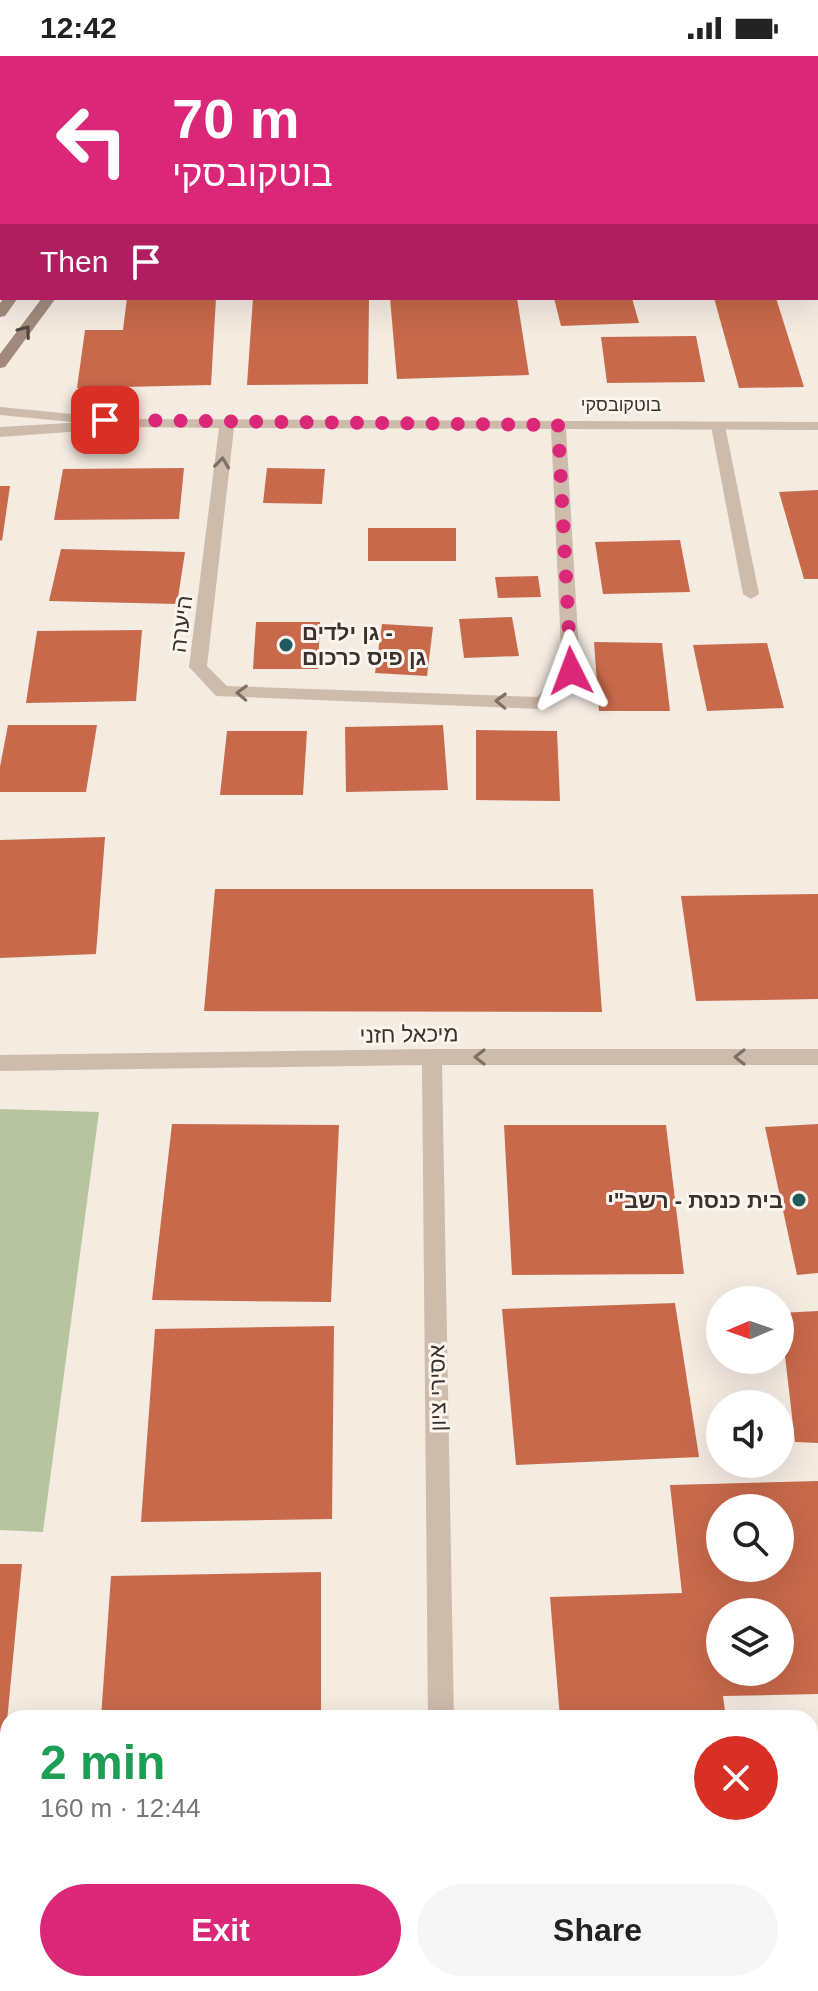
<!DOCTYPE html>
<html lang="en">
<head>
<meta charset="utf-8">
<style>
  :root { --surface:#fff; --page:#f6f6f6; --text:#222; --muted:#767676; --accent:#db2777 }
  body { margin:0; font-family:Arial,"Noto Sans Hebrew",sans-serif; background:var(--page); color:var(--text); height:100vh; display:flex; flex-direction:column; font-size:30px; white-space:nowrap }
  * { box-sizing:border-box; margin:0 }
  p { font-size:26px; color:var(--muted) }
  .icon { flex:none; width:44px; height:44px; fill:none; stroke:currentColor; stroke-width:2; stroke-linecap:round; stroke-linejoin:round }
  .map { position:relative; flex:1; overflow:hidden }
  .drawer { position:absolute; left:0px; top:1654px; width:818px; height:282px; display:flex; flex-direction:column; background:var(--surface); border-radius:24px 24px 0 0; box-shadow:0 8px 32px #0002 }
  .drawer>* { flex:none }
  .top-card { position:absolute; left:0px; top:0px; width:818px; height:244px; box-shadow:0 8px 32px #0002; background:#db2777; color:#fff; overflow:hidden }
  .needle { width:52px; rotate:268deg }
  .controls { position:absolute; left:706px; top:1230px; display:grid; gap:16px }
  .controls a { display:grid; place-items:center; width:88px; height:88px; border-radius:50%; background:var(--surface); box-shadow:0 8px 32px #0002; font-size:40px }
  .pin { position:absolute; display:grid; place-items:center; width:68px; height:68px; color:#fff; margin:-34px; border-radius:16px; box-shadow:0 4px 12px #0006 }
  .me { position:absolute; width:88px; margin:-44px; rotate:357deg; stroke-linejoin:round; filter:drop-shadow(0 0 6px #0008) }
  .turn { display:flex; align-items:center; gap:28px; height:168px; padding:0 40px; font-size:36px }
  .turn .icon { width:104px; height:104px; stroke-width:2.5 }
  .turn b { display:block; font-size:56px; line-height:68px }
  .then { display:flex; align-items:center; height:76px; padding:0 40px; background:#0003; gap:16px; font-size:30px }
  .round { display:grid; place-items:center; flex:none; width:84px; height:84px; border-radius:42px; background:var(--page) }
  .summary { display:flex; align-items:center; justify-content:space-between; height:136px; padding:0 40px }
  h1 { font-size:48px; font-weight:600; line-height:60px; color:#1e9e55 }
  .primary-button { display:flex; gap:16px; margin-top:auto; padding:16px 40px }
  .primary-button a { flex:1; height:92px; border-radius:48px; background:var(--accent); color:#fff; font-size:32px; font-weight:600; line-height:92px; text-align:center }
  .primary-button a+a { background:var(--page); color:var(--text) }
  .status { display:flex; justify-content:space-between; align-items:center; height:56px; padding:0 40px; background:var(--surface); direction:ltr }
  .status svg { height:22px; fill:currentColor }
  .map>svg:first-child { display:block }
  .green { fill:#b8c4a0 }
  .building { fill:#c8694b; fill-rule:evenodd }
  .lines { fill:none; stroke-linecap:round; stroke-linejoin:round }
  .lane { fill:#cdbbac; fill-rule:evenodd }
  .street { fill:#cdbbac; fill-rule:evenodd }
  .secondary { fill:#a18a7d; fill-rule:evenodd }
  .oneway { stroke:#544640 }
  .oneway2 { stroke:#7d6f65 }
  .route { stroke:#db2777; stroke-width:14; stroke-dasharray:0 25.2 }
  .poi-dot { fill:#1f5a5e; stroke:#fbf5ee; stroke-width:3 }
  .labels { text-anchor:middle; stroke-width:6; stroke-linejoin:round; paint-order:stroke }
  .far-street-label { font-size:18px; fill:#3b302b; stroke:#fbf5ee }
  .street-label { font-size:22px; fill:#3b302b; stroke:#fbf5ee }
  .poi-label { font-size:22px; font-weight:bold; fill:#3b302b; stroke:#fbf5ee; text-anchor:start }
</style>
</head>
<body>
<div class="status"><b>12:42</b><svg viewBox="0 0 49 12"><path d="M0 12V9h3v3zM5 12V6h3v6zM10 12V3h3v9zM15 12V0h3v12zM26 1h20v11H26zM47 4h2v5h-2z"/></svg></div>
<div class="map">
<svg width="818" height="1935" viewBox="0 0 818 1935">
  <rect width="100%" height="100%" fill="#f4ebe1"/>
  <polygon class="green" points="0,1053 99,1056 43,1476 0,1474"/>
  <g class="building">
    <polygon points="127,242 216,242 211,329 77,332 85,274 123,274"/>
    <polygon points="253,242 369,242 368,328 247,329"/>
    <polygon points="390,242 517,242 529,319 397,323"/>
    <polygon points="554,242 632,242 639,267 561,270"/>
    <polygon points="714,242 776,242 804,331 739,332"/>
    <polygon points="696,280 705,326 607,327 601,281"/>
    <polygon points="184,412 179,463 54,464 63,413"/>
    <polygon points="267,412 325,413 322,448 263,447"/>
    <polygon points="0,430 10,430 2,485 0,484"/>
    <polygon points="818,434 818,523 804,523 779,436"/>
    <rect x="368" y="472" width="88" height="33"/>
    <polygon points="680,484 690,536 603,538 595,486"/>
    <polygon points="61,493 185,496 177,548 49,545"/>
    <polygon points="538,520 541,541 498,542 495,521"/>
    <polygon points="512,561 519,600 464,602 459,563"/>
    <polygon points="256,566 320,566 318,613 253,613"/>
    <polygon points="382,568 433,571 427,620 375,617"/>
    <polygon points="142,574 136,645 26,647 37,575"/>
    <polygon points="594,586 662,587 670,655 599,655"/>
    <polygon points="767,587 784,652 707,655 693,589"/>
    <polygon points="8,669 97,669 86,736 0,736 0,711"/>
    <polygon points="443,669 448,734 346,736 345,671"/>
    <polygon points="476,674 557,675 560,745 476,744"/>
    <polygon points="227,675 307,675 303,739 220,739"/>
    <polygon points="105,781 96,898 0,902 0,784"/>
    <polygon points="215,833 593,833 602,956 204,955"/>
    <polygon points="818,838 818,943 696,945 681,840"/>
    <polygon points="172,1068 339,1069 331,1246 152,1244"/>
    <polygon points="818,1068 818,1217 797,1219 765,1071"/>
    <polygon points="504,1069 666,1069 684,1218 512,1219"/>
    <polygon points="675,1247 699,1401 516,1409 502,1253"/>
    <polygon points="818,1255 818,1387 795,1386 780,1257"/>
    <polygon points="334,1270 332,1463 141,1466 155,1273"/>
    <path d="M818,1425V1638L723,1640L726,1662H560L550,1541L682,1537L670,1429ZM720,1452H780V1512H720ZM720,1556H780V1616H720Z"/>
    <polygon points="0,1508 22,1508 2,1718 0,1718"/>
    <polygon points="321,1516 321,1662 101,1662 111,1520"/>
  </g>
  <g class="lines">
    <polygon class="lane" points="718,366 725,370 759,538 751,543 743,538 711,370"/>
    <g class="street">
      <rect x="816" y="97" width="2" height="8"/>
      <rect x="0" y="162" width="2" height="8"/>
      <polygon points="0,351 72,358 79,362 72,366 0,359"/>
      <path d="M136,363L818,366V374L566,373L580,615L547,651L541,653L216,640L189,611L219,372L136,371L0,381V371ZM234,372L551,373L562,614L537,641L227,630L207,610Z"/>
      <polygon points="432,993 818,993 818,1009 442,1009 454,1662 428,1662 422,1009 0,1015 0,999"/>
    </g>
    <g class="secondary">
      <polygon points="189,0 202,0 188,2"/>
      <polygon points="222,0 235,0 221,2"/>
      <polygon points="4,242 18,242 5,260 0,261 0,247"/>
      <polygon points="42,242 56,242 5,311 0,312 0,298"/>
      <rect x="810" y="1851" width="8" height="28"/>
      <rect x="0" y="1864" width="8" height="28"/>
    </g>
  </g>
  <defs><path id="oneway-chevron" d="M-2-3.5L2.5 0L-2 3.5" fill="none" stroke-width="1.6" stroke-linecap="round" stroke-linejoin="round" transform="scale(2)"/></defs>
  <use class="oneway" href="#oneway-chevron" transform="translate(25 275) rotate(-53)"/>
  <g class="oneway2">
    <use href="#oneway-chevron" transform="translate(222 407) rotate(-83)"/>
    <use href="#oneway-chevron" transform="translate(242 637) rotate(-178)"/>
    <use href="#oneway-chevron" transform="translate(501 645) rotate(-178)"/>
    <use href="#oneway-chevron" transform="translate(480 1001) rotate(180)"/>
    <use href="#oneway-chevron" transform="translate(740 1001) rotate(180)"/>
  </g>
  <g class="lines">
    <polyline class="route" points="105,364 558,369 571,615"/>
  </g>
  <g class="poi-dot">
    <circle cx="286" cy="589" r="8"/>
    <circle cx="799" cy="1144" r="8"/>
  </g>
  <g class="labels">
    <g class="far-street-label">
      <text x="621" y="355">בוטקובסקי</text>
    </g>
    <g class="street-label">
      <text transform="translate(181 568) rotate(-83)" y="8">היערה</text>
      <text transform="translate(409 978) rotate(-1)" y="8">מיכאל חזני</text>
      <text transform="translate(437 1332) rotate(-91)" y="8">אסירי ציון</text>
    </g>
    <g class="poi-label">
      <text x="302" y="584">גן ילדים -<tspan x="302" dy="25">גן פיס כרכום</tspan></text>
      <text x="783" y="1152" text-anchor="end">בית כנסת - רשב"י</text>
    </g>
  </g>
</svg>
<div class="controls">
<a><svg class="needle" viewBox="-14 -14 28 28"><path d="M0-13l5 13h-10z" fill="#e53935"/><path d="M0 13l5-13h-10z" fill="#767676"/></svg></a>
<a><svg class="icon" aria-label="sound" viewBox="0 0 24 24"><path d="M4 9h4l5-4v14l-5-4H4zM17 9q2 3 0 6"/></svg></a>
<a><svg class="icon" aria-label="search" viewBox="0 0 24 24"><circle cx="10" cy="10" r="6"/><path d="M15 15l6 6"/></svg></a>
<a><svg class="icon" aria-label="layers" viewBox="0 0 24 24"><path d="M12 4l9 5-9 5-9-5zM3 14l9 5 9-5"/></svg></a>
</div>
<div class="pin" style="left:105px;top:364px;background:#d93025"><svg class="icon" aria-label="arrive" viewBox="0 0 24 24"><path d="M6 21V4h12l-3 4 3 4H6"/></svg></div>
<svg class="me" style="left:571px;top:615px" viewBox="-20 -20 40 40"><path d="M0-17L14 15 0 8-14 15z" fill="#db2777" stroke="#fff" stroke-width="4"/></svg>
<div class="top-card">
<div class="turn"><svg class="icon" aria-label="left" viewBox="0 0 24 24"><path d="M17 20v-9H6M10 6l-5 5 5 5"/></svg><div><b>70 m</b>בוטקובסקי</div></div>
<div class="then">Then<svg class="icon" aria-label="arrive" viewBox="0 0 24 24"><path d="M6 21V4h12l-3 4 3 4H6"/></svg></div>
</div>
<section class="drawer">
<div class="summary"><div><h1>2 min</h1><p>160 m · 12:44</p></div><a class="round" style="background:#d93025;color:#fff"><svg class="icon" aria-label="close" viewBox="0 0 24 24"><path d="M6 6l12 12M18 6L6 18"/></svg></a></div>
<div class="primary-button"><a>Exit</a><a>Share</a></div>
</section>
</div>
</body>
</html>
